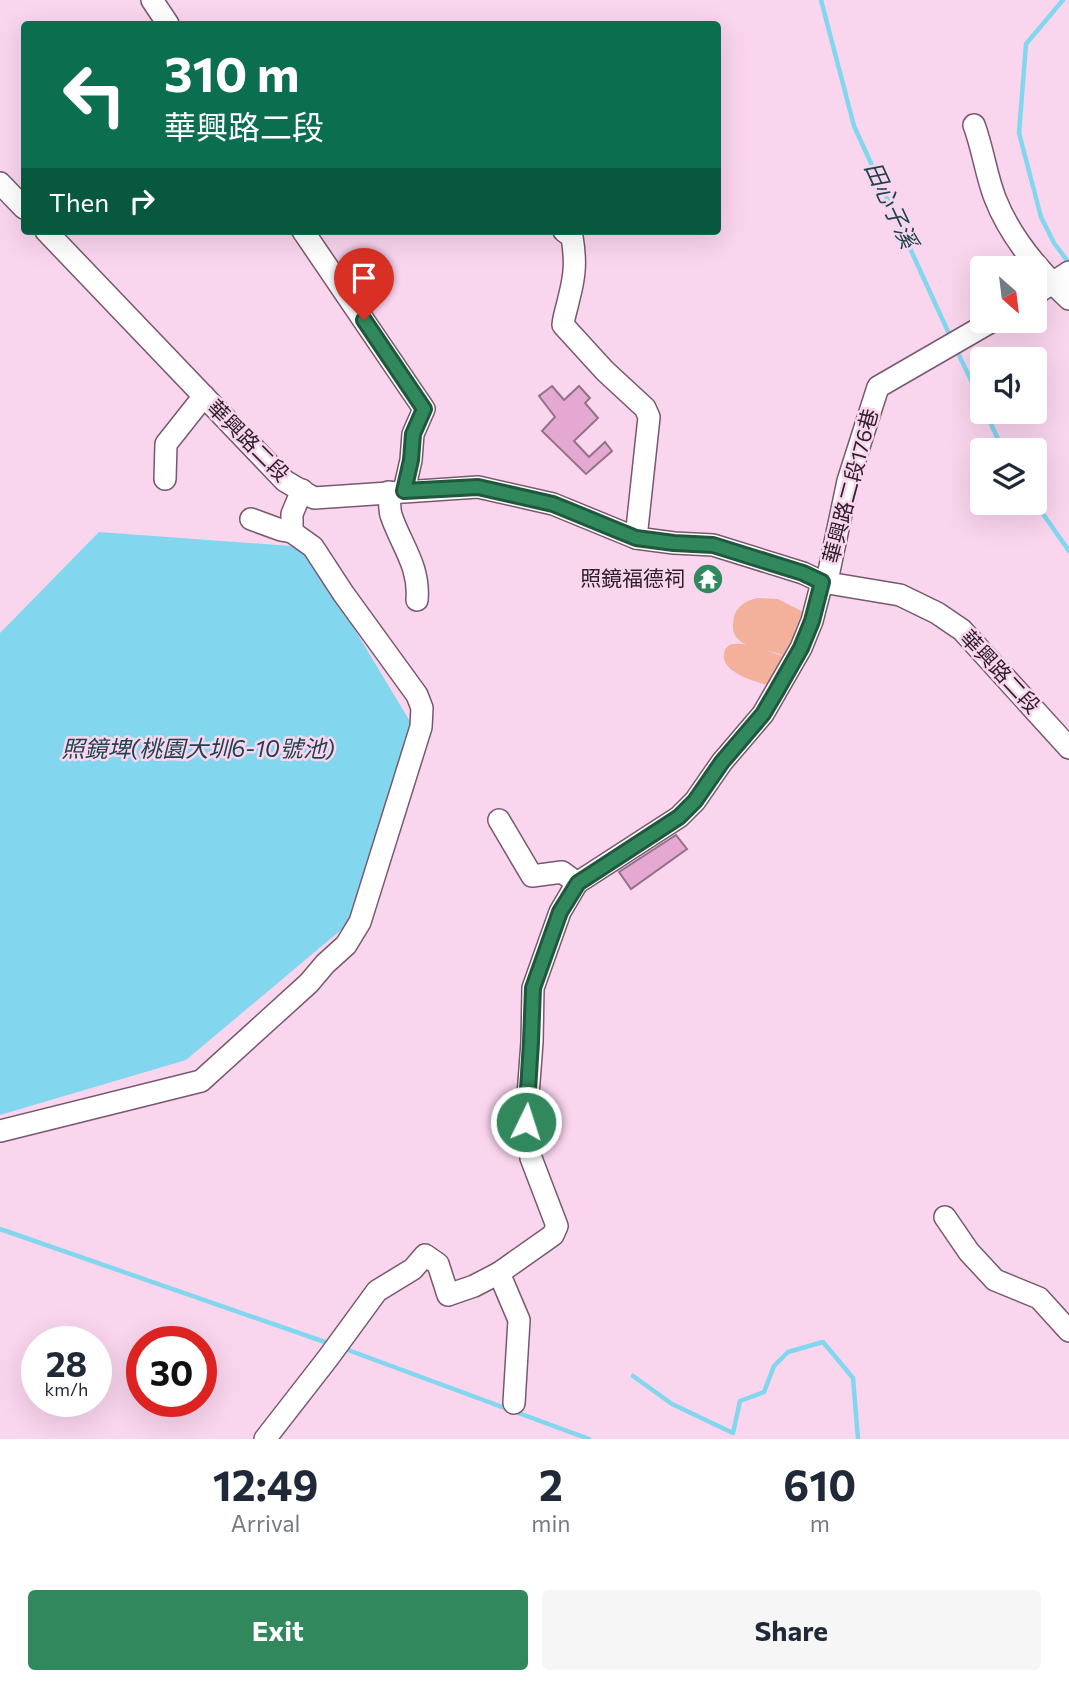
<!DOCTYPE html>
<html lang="en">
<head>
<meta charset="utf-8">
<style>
  :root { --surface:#fff; --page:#f6f6f7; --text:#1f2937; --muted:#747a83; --accent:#30885c }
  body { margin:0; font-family:Commissioner,"Noto Sans TC",sans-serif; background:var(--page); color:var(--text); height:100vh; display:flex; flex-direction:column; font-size:26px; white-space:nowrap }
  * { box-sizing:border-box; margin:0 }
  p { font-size:23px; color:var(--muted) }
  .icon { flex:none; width:38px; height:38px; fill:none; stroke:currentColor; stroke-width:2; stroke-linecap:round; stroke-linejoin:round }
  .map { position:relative; height:1439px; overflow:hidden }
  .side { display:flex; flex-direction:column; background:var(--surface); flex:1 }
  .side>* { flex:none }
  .guide { position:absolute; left:21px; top:21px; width:700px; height:214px; border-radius:7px; box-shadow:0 7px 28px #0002; background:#0b6e4f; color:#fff; overflow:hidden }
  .needle { width:46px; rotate:152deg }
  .controls { position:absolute; left:970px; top:256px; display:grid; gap:14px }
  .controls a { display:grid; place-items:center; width:77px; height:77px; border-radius:7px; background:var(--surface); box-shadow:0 7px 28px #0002; font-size:35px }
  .speed { position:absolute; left:21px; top:1326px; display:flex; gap:14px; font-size:35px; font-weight:700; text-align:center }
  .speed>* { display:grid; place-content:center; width:91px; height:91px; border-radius:50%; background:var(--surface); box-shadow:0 7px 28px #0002; line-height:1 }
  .speed small { font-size:18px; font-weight:400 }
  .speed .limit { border:10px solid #d22; background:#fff; color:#111 }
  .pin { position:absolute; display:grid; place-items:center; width:60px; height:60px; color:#fff; margin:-72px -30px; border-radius:50% 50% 50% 0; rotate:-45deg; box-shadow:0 0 7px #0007 }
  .pin .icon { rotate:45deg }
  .me { position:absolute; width:77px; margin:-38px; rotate:4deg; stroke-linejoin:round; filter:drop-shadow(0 0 5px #0008) }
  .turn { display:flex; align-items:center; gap:24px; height:147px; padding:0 28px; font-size:32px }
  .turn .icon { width:91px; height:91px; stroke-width:2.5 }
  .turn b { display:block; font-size:49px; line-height:60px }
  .then { display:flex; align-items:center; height:66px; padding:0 28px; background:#0003; gap:14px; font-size:26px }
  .eta { display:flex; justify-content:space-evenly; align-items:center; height:119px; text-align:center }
  .eta b { font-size:42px; font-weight:700; line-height:49px }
  .button { display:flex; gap:14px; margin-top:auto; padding:14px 28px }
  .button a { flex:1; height:80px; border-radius:7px; background:var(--accent); color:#fff; font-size:28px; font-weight:700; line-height:80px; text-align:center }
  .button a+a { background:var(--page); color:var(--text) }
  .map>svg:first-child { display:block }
  .green { fill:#f3b09b }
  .water { fill:#82d7ee }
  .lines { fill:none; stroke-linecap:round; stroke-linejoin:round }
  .stream { stroke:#82d7ee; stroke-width:4.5 }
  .building { fill:#e4a8d2; stroke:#937288; stroke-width:2 }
  .minor-casing { stroke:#78586e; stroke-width:24 }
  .minor { stroke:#fff; stroke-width:21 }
  .route-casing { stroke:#1f583c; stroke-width:18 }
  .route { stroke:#30885c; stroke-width:12 }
  .labels { text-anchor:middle; stroke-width:5; stroke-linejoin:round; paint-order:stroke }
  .street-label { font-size:21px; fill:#2e202a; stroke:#fad5ee }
  .poi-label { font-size:21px; fill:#2e202a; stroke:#fad5ee; text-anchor:end }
  .water-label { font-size:23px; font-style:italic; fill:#1d444e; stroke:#fad5ee }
</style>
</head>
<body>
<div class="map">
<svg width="1069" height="1439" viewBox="0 0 1069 1439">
  <rect width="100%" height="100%" fill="#fad5ee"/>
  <path class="green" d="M758,598L778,599L805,613L793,649L771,686C757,682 721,673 724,654C725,647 729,644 735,644C749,642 770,653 784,656C763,646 726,650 734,618C736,606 747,600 758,598Z"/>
  <polygon class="water" points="99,532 305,547 411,723 348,924 186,1060 0,1115 0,633"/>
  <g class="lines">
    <g class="stream">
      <polyline points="821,0 854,126 951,338"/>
      <polyline points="1063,0 1026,44 1019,133 1041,217 1054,243 1069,263"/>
      <polyline points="956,349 982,403"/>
      <polyline points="985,411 1003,450"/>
      <polyline points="1034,501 1069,551"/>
      <polyline points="0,1229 325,1342"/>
      <polyline points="348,1350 589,1439"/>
      <polyline points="633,1376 672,1404 733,1433 740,1401 764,1392 774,1366 788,1352 823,1342 853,1378 858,1439"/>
    </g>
  </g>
  <g class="building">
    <polygon points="552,386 564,400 579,386 590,398 585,403 598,418 574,441 589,457 605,442 612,451 586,474 542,431 555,417 539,396"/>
    <polygon points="676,835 687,849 631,889 619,872"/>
  </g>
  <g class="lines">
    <g class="minor-casing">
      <g id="minor">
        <polyline points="152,0 168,24"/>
        <path d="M974,125C983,149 986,175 995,198C1010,237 1039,271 1069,299"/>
        <polyline points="0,183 24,208"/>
        <polyline points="46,231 285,481 314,498 478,487 553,504 636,538 674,543 713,545 803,573 822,582 900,595 937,613 962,630 1069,748"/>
        <polyline points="303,231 424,409 413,434 411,460 404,491"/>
        <path d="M564,231L572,237C576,261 575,275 569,298C567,308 564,315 563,325L605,371L645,408L649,417L636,538"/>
        <polyline points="1034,295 1069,272"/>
        <polyline points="165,479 166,444 204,396"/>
        <path d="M389,492C390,499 389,508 391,515C401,545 420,566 417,600"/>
        <polyline points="292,532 292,514 302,490"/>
        <polyline points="499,820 532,876 562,872 577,883"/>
        <polyline points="0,1131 201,1081 309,983 325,964 346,945 360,922 421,727 422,708 417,695 343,593 313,547 292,532 281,530 251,519"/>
        <polyline points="945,1217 969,1252 995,1280 1039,1298 1069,1331"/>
        <polyline points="499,1273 519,1320 514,1403"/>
        <polyline points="265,1439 328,1358 377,1291 413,1269 425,1255 438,1264 448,1295 474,1286 499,1273 553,1235 557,1226 531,1158 526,1122 532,1042 533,988 560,912 577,883 679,817 695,801 722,762 763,714 801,648 812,621 822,582 828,576 848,481 878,387 994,320"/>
      </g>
    </g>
    <use href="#minor" class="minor"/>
  </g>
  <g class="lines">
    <g class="route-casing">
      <polyline id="route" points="364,320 424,409 413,434 411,460 404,491 478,487 553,504 636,538 674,543 713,545 803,573 822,582 812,621 801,648 776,692 763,714 722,762 695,801 679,817 578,883 560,912 533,988 531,1042 526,1122"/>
    </g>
    <use href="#route" class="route"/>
  </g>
  <defs>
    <g id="temple-disc" transform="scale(1.575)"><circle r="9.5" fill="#30885c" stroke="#fad5ee"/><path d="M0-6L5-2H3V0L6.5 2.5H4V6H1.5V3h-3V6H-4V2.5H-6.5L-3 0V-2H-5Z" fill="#fff"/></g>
  </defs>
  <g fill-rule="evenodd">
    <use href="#temple-disc" x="708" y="579"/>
  </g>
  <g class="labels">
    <g class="street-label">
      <text transform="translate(248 441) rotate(45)" y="7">華興路二段</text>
      <text transform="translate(851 486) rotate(-75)" y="7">華興路二段176巷</text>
      <text transform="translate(1000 672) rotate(47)" y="7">華興路二段</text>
    </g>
    <g class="poi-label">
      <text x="685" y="586">照鏡福德祠</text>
    </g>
    <g class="water-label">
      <text transform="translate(891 205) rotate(65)" y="8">田心子溪</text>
      <text x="198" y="757">照鏡埤(桃園大圳6-10號池)</text>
    </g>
  </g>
</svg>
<div class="controls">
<a><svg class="needle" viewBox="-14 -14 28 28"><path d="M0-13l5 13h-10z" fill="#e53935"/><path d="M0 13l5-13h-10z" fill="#747a83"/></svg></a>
<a><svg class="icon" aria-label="sound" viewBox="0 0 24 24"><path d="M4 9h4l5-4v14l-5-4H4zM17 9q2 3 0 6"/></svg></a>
<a><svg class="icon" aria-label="layers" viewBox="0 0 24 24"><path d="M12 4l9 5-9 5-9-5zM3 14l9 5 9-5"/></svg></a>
</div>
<div class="speed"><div>28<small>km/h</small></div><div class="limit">30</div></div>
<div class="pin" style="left:364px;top:320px;background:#d93025"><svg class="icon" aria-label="arrive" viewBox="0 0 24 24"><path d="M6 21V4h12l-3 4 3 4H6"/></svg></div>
<svg class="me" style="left:526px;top:1122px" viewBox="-20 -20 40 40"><circle r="17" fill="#30885c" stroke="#fff" stroke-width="3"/><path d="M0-11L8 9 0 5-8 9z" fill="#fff"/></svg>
<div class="guide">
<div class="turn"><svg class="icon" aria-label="left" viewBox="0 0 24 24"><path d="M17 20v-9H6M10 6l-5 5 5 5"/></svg><div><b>310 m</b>華興路二段</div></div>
<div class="then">Then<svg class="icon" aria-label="right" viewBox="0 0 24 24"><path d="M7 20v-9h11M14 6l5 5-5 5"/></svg></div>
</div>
</div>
<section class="side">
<div class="eta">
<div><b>12:49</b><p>Arrival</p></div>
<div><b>2</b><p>min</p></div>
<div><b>610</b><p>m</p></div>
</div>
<div class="button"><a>Exit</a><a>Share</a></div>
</section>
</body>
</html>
